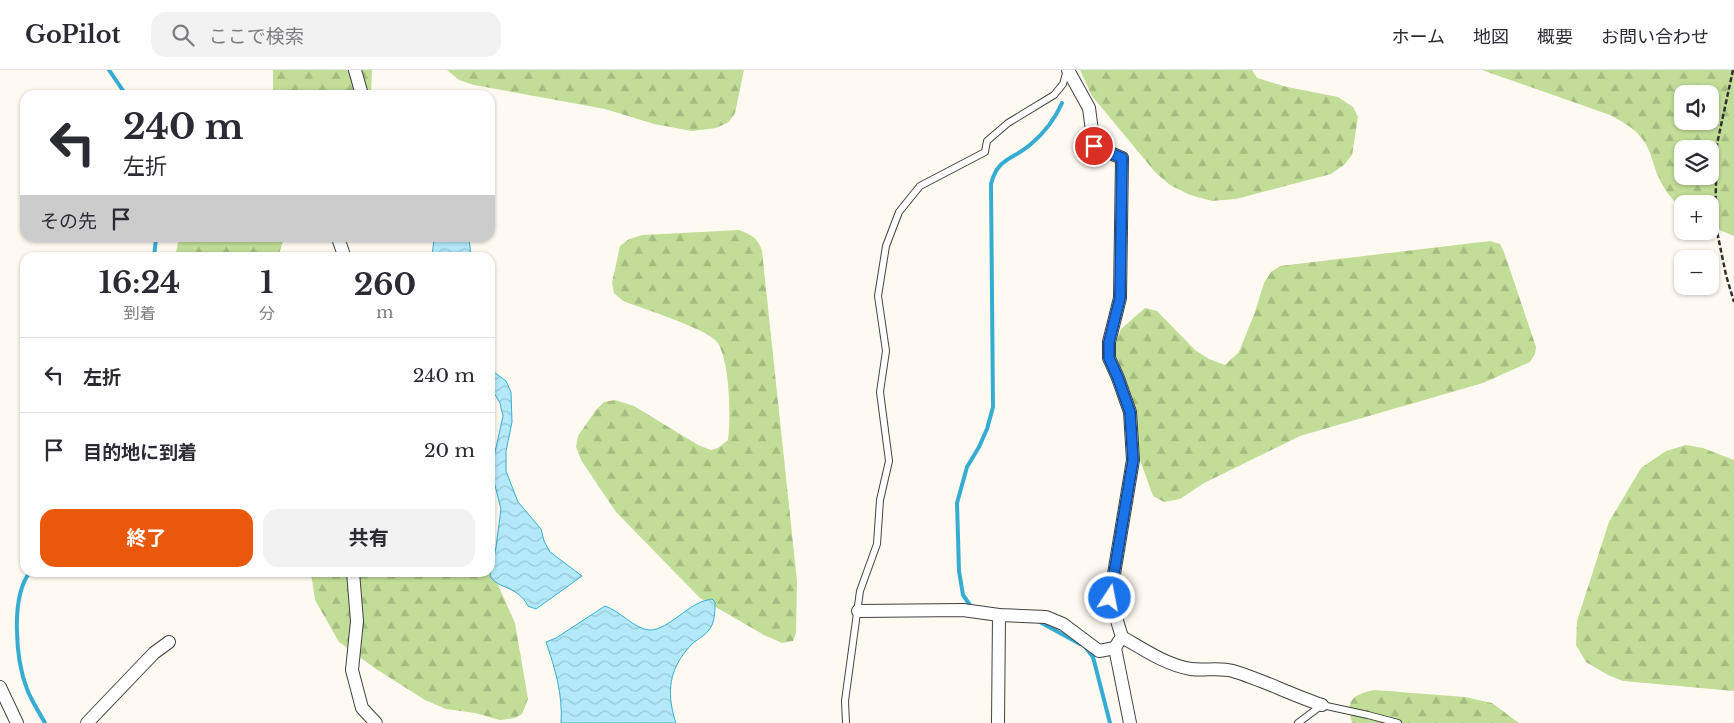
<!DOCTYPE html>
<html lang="ja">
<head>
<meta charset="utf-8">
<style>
  :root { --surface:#fff; --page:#f2f2f3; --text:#2b2b33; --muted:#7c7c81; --line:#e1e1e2; --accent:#ea580c }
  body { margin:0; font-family:"Libre Baskerville","Noto Sans JP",serif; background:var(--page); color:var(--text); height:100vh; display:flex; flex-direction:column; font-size:19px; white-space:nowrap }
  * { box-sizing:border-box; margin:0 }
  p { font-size:16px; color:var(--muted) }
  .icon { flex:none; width:28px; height:28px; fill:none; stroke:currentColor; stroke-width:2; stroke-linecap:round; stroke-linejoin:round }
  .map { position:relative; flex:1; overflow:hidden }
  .side { position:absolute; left:20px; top:182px; width:475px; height:325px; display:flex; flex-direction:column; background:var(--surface); border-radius:15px; box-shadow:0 1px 4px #0004 }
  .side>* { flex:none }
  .hud { position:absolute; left:20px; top:20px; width:475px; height:152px; border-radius:15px; box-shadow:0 1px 4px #0004; background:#fff; color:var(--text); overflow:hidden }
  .tools { position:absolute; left:1674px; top:15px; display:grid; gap:10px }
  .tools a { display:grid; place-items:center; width:45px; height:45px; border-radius:10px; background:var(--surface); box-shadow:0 1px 4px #0004; font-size:25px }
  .pin { position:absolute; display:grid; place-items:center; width:42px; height:42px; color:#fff; margin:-21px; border:2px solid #fff; border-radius:50%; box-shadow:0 1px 5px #0007 }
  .me { position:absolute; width:55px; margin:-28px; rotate:11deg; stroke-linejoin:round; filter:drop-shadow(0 0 4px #0008) }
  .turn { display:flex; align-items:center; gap:18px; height:105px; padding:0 20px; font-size:22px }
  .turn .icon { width:65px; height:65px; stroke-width:2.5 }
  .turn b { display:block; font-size:35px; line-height:42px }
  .then { display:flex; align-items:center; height:48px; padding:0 20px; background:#0003; gap:10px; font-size:19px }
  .eta { display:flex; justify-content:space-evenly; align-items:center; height:85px; text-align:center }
  .eta b { font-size:30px; font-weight:700; line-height:35px }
  .button { display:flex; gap:10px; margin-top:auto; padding:10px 20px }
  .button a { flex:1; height:58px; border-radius:15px; background:var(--accent); color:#fff; font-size:20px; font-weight:700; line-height:58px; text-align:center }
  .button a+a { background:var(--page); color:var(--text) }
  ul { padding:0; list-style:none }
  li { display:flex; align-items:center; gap:15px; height:75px; padding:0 20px; border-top:1px solid var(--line) }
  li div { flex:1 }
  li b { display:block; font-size:19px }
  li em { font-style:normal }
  header { display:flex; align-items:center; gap:30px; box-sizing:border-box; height:70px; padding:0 25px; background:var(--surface); border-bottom:1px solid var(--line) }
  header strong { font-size:24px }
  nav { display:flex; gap:28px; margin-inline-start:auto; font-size:18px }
  .search { width:350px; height:45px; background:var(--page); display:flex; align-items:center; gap:12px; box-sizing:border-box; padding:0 18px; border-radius:15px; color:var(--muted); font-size:19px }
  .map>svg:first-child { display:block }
  .forest { fill:url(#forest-firs); fill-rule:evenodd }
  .water { fill:url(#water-waves); stroke:#37acd3 }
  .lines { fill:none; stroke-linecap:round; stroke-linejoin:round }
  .stream { stroke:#37acd3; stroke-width:4 }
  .lane-casing { stroke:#424242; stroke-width:8 }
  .street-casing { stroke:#424242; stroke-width:14 }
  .path { stroke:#313131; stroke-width:2.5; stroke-dasharray:5 2.5; stroke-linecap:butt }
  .lane { stroke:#fff; stroke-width:6 }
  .street { stroke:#fff; stroke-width:12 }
  .route-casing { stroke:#114b97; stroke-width:12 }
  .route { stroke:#1a73e8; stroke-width:9 }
</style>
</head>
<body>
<header>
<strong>GoPilot</strong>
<div class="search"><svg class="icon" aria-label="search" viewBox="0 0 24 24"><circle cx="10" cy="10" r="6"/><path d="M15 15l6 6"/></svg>ここで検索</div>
<nav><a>ホーム</a><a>地図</a><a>概要</a><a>お問い合わせ</a></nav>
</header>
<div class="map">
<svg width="1734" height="653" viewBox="0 0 1734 653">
  <defs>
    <pattern id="forest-firs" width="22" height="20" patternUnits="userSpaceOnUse" patternTransform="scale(1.25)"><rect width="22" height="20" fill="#c1dd97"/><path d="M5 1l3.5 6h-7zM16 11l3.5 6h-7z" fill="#a5bc81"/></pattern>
    <pattern id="water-waves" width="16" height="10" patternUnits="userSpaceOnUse" patternTransform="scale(1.25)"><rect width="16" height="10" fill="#b3e9f9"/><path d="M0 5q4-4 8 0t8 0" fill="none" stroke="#99c7d4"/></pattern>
  </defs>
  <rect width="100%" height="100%" fill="#fffaf1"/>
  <g class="forest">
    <polygon points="273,0 372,0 371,25 273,25"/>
    <polygon points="447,0 744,0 735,43 729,52 716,58 692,61 654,54 605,39 474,15 459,10"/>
    <polygon points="1080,0 1252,0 1257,8 1287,17 1338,27 1353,37 1358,47 1352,85 1344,95 1331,104 1236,129 1212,131 1190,125 1170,115 1155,102 1092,26"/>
    <path d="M1482,0H1734V166L1710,156V134H1682V139C1673,130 1664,120 1659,108C1652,93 1651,77 1639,65C1631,56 1621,51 1610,45ZM1682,24H1710V51H1682ZM1682,79H1710V106H1682Z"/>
    <path d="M739,160C752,165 758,168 762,181L797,511L796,563L793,571L782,573L764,565L700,528L616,442L581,390L576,377L578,366L596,340L604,332L615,330L634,336L698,375L711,380L718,378L728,370C731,348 730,290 717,272C708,259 641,238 623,231L614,223L612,213L620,176L629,169L643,165Z"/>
    <polygon points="179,168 284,168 278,187 175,187"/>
    <polygon points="1490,171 1500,174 1504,182 1536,277 1535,284 1530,292 1483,313 1300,366 1204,413 1180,429 1164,432 1153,426 1118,329 1110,302 1115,274 1121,259 1145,238 1157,241 1195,280 1209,289 1225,295 1239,282 1255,242 1264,213 1271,202 1280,196"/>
    <polygon points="1686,375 1703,378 1734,390 1734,621 1623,611 1608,605 1586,592 1576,575 1577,551 1609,452 1641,398 1666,381"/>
    <polygon points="490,497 515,553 528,629 522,644 515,648 500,650 475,643 446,639 425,630 376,599 339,572 315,530 311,503 490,502"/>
    <path d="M1374,620L1465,627L1492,633L1519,653H1352C1345,629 1353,625 1374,620Z"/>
  </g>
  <g class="water">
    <polygon points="434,168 469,168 471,187 432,187"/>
    <path d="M490,299L506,311L511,322L512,352L506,381V401L518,432L541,459L544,471L550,482L582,506L536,539L528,536C517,515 497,519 490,506L496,477L501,439L491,400L503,346L500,333L490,316Z"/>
    <path d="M712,529L715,532C715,539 715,548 712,555C708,564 699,568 692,574C674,593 667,612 672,638C673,643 674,648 676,653H561C563,625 555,598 546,572L556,568L605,536C620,541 635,559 649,560C664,561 684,540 697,534C702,531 707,530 712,529Z"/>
  </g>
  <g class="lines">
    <g class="stream">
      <polyline points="109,0 126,25"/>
      <polyline points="154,188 156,168"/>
      <path d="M30,502C10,527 16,591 27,619C31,630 39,642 45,653"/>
      <path d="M972,538L963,525L959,501L957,433L967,397L979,377L987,359L993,337L991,114C998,87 1013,90 1031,74C1044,63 1055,49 1062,33"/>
      <polyline points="1038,551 1080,574"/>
      <polyline points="1086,578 1093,587 1110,653"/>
    </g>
    <g class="lane-casing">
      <g id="lane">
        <polyline points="846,653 845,631 860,521 877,474 880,430 889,391 880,322 886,281 878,226 886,176 899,142 920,116 985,82 987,71 1008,53 1054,25 1063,14 1067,0"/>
        <polyline points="1298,653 1322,635 1368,645 1398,653"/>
      </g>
    </g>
    <g class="street-casing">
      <g id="street">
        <polyline points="355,0 362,25"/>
        <path d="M1068,0L1089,38L1094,76L1122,88L1120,228L1109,272V288L1118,308L1130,342L1133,390L1110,528L1122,567C1143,579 1166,595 1191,599C1204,601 1219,597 1233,601C1263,610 1292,625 1322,635"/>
        <polyline points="338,168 345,188"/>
        <polyline points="353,502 357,551 352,600 362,638 376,653"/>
        <polyline points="858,541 963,540 999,545 1046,547 1063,554 1099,581 1115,578"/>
        <polyline points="1119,571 1115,578 1130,653"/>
        <polyline points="0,617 17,653"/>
        <polyline points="87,653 154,583 169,572"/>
        <polyline points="998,653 999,545"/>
      </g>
    </g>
    <polyline class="path" points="1733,0 1717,74 1715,152 1726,205 1734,232"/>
    <use href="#lane" class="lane"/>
    <use href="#street" class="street"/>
  </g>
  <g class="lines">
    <g class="route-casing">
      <polyline id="route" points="1094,76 1122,88 1120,228 1109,272 1109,288 1118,308 1130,342 1133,390 1110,528"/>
    </g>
    <use href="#route" class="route"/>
  </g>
</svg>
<div class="tools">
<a><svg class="icon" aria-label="sound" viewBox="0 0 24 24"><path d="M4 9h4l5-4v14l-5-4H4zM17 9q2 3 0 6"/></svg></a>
<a><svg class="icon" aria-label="layers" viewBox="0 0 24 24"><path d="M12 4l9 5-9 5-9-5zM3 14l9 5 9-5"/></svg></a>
<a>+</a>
<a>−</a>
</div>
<div class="pin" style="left:1094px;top:76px;background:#d93025"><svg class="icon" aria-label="arrive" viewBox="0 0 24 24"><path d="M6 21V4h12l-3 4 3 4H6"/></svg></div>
<svg class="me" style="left:1110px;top:528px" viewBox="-20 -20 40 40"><circle r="17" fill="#1a73e8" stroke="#fff" stroke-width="3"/><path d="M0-11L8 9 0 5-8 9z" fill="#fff"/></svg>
<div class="hud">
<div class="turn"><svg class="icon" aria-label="left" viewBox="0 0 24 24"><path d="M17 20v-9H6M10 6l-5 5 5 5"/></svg><div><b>240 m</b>左折</div></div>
<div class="then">その先<svg class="icon" aria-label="arrive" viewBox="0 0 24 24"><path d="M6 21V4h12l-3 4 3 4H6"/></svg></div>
</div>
<section class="side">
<div class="eta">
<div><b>16:24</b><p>到着</p></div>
<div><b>1</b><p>分</p></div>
<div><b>260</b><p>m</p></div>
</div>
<ul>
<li><svg class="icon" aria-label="left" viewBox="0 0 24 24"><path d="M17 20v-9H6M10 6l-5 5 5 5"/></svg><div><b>左折</b></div><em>240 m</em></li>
<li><svg class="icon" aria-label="arrive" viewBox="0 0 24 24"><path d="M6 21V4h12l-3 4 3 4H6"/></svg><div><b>目的地に到着</b></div><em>20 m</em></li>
</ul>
<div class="button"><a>終了</a><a>共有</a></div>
</section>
</div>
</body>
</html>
